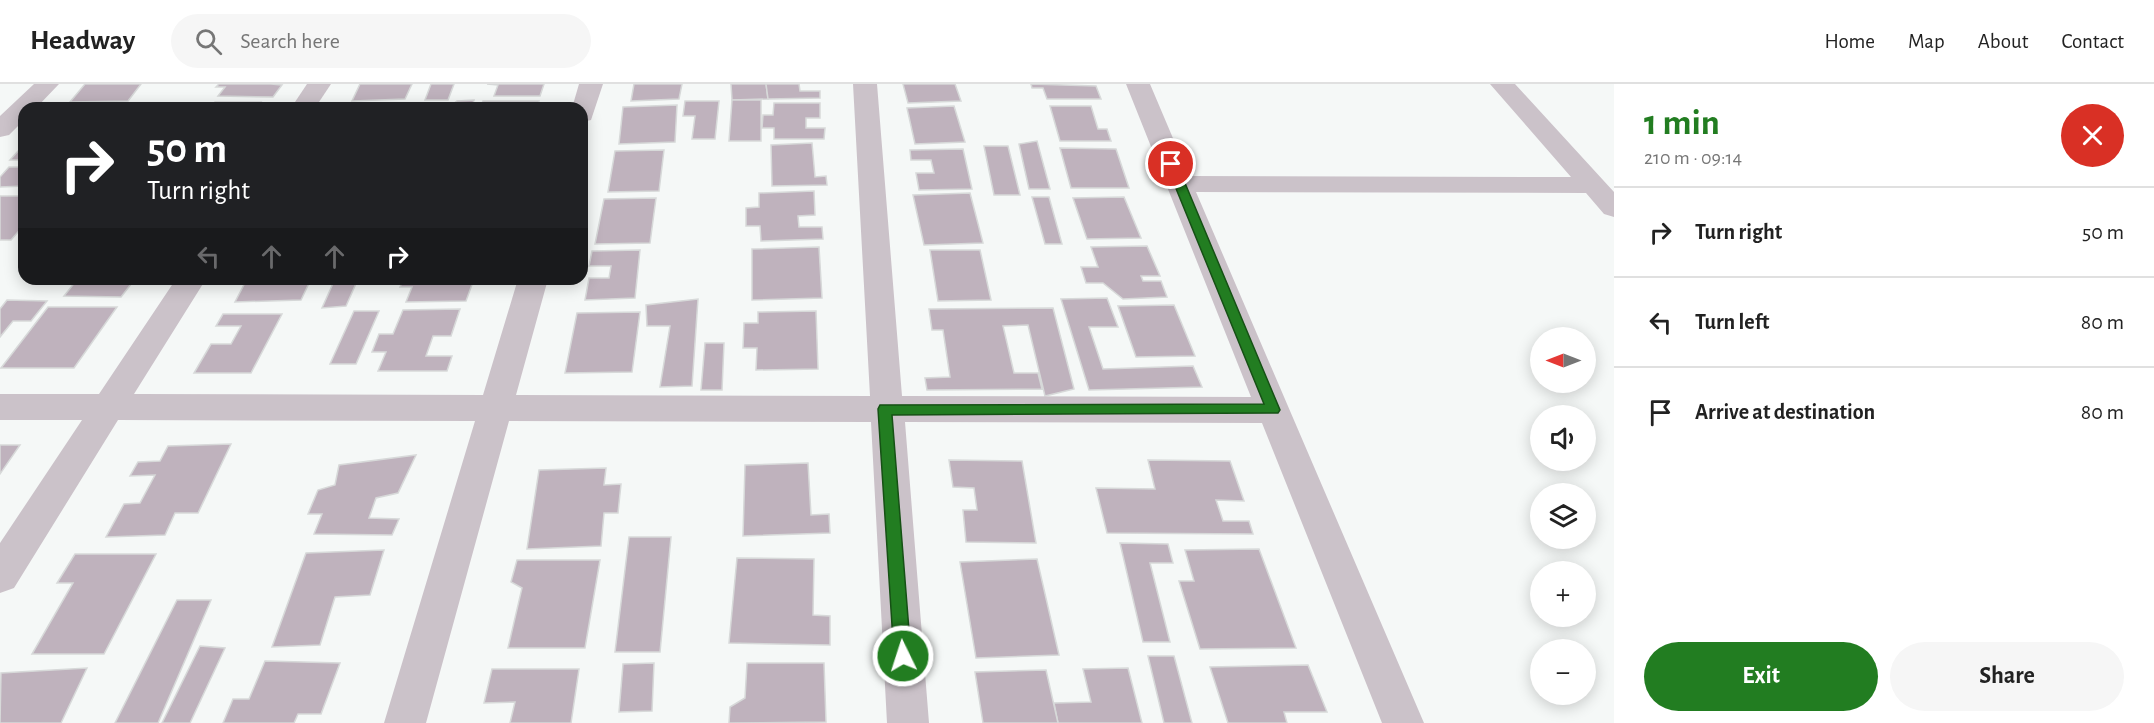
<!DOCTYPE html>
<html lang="en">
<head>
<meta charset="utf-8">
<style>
  :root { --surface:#fff; --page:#f6f6f6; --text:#222; --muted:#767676; --line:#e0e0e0; --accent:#227d21 }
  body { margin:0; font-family:"Alegreya Sans",sans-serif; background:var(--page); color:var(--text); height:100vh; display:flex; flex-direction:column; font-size:22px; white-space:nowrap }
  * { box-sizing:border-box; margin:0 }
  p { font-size:20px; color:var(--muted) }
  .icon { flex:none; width:33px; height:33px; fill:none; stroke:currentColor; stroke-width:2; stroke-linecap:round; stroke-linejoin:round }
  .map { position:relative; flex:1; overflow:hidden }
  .details { display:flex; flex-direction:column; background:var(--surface); width:540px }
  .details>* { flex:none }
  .banner { position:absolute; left:18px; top:18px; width:570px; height:183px; border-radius:18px; box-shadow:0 3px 15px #0003; background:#202124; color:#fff; overflow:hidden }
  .needle { width:39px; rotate:270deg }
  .buttons { position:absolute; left:1530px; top:243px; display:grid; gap:12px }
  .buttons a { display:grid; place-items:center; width:66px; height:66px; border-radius:50%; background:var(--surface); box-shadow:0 3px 15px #0003; font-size:30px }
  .pin { position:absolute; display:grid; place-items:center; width:51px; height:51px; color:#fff; margin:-26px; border:3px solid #fff; border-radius:50%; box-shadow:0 2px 6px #0007 }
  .me { position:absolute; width:66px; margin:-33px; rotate:356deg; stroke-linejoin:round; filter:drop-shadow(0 0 4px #0008) }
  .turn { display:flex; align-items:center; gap:21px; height:126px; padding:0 30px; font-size:27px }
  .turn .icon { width:78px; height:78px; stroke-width:2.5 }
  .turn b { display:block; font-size:42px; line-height:51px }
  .lanes { display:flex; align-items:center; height:57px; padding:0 30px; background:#0003; justify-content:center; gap:30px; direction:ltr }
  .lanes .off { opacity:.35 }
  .round { display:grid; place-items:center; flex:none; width:63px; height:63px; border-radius:32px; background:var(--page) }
  .summary { display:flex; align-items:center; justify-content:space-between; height:102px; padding:0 30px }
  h1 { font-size:36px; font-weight:600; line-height:45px; color:var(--accent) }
  .cta { display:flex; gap:12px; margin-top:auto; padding:12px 30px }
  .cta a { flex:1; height:69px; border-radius:36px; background:var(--accent); color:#fff; font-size:24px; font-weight:600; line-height:69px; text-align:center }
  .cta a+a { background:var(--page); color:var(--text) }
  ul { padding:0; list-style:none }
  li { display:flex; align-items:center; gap:18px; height:90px; padding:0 30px; border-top:2px solid var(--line) }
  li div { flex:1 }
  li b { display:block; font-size:22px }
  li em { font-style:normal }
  header { display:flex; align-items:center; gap:36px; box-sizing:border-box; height:84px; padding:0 30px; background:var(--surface); border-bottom:2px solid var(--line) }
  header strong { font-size:28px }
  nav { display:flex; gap:33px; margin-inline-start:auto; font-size:21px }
  .search { width:420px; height:54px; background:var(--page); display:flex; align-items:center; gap:15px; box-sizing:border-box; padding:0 21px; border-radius:33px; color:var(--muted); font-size:22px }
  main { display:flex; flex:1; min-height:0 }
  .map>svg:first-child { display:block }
  .building { fill:#bfb2bd; stroke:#d7d9d9; stroke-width:1.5 }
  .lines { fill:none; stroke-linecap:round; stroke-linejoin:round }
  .minor { fill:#cbc2c9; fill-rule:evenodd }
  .route { fill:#227d21; stroke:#165115; stroke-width:1.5 }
</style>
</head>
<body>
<header>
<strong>Headway</strong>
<div class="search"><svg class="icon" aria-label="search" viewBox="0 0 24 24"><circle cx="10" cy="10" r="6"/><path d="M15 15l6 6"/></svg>Search here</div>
<nav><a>Home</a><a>Map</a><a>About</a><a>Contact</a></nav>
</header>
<main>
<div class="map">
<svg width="1614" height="639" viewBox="0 0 1614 639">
  <rect width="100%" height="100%" fill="#f5f8f7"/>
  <g class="building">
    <polygon points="85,0 141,0 128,17 70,18"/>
    <polygon points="219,0 271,0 282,1 273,13 218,12 225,3 216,3"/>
    <polygon points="360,0 412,0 405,15 352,17"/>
    <polygon points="431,0 454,0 448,16 425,16"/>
    <polygon points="487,0 544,0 540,12 494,12 498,1"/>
    <polygon points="634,0 682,0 679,15 631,17"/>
    <polygon points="731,0 766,0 768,15 732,16"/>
    <polygon points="766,0 799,0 800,7 820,7 820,14 768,15"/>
    <polygon points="903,0 955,0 961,17 908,19"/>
    <polygon points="1031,0 1096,2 1101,15 1047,15 1043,4 1032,4"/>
    <polygon points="474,16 472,22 448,24 457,17"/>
    <polygon points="732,16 761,16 761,57 729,57"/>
    <polygon points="483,17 539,17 537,24 480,24"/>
    <polygon points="685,17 719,17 715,55 692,55 695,32 683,32"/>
    <polygon points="215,18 261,18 257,24 210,24"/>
    <polygon points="774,19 820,19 820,34 806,34 806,44 825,44 824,55 774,55 774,44 762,44 763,31 773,31"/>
    <polygon points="117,21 114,24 61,24 63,22"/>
    <polygon points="677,21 675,58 619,60 623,23"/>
    <polygon points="346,22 396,22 395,24 346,24"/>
    <polygon points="954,22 965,58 915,60 907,24"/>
    <polygon points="1050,22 1091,22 1098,45 1107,45 1111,57 1060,57"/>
    <polygon points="1037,57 1050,105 1029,105 1019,60"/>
    <polygon points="812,59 815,93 826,92 827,101 772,102 771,61"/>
    <polygon points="984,62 1008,62 1020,111 994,111"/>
    <polygon points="1060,64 1116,65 1129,104 1071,104"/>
    <polygon points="24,65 24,76 10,76 19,66"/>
    <polygon points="963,65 972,105 919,106 916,89 934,89 931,76 911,76 910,66"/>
    <polygon points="664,66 659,107 608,108 615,67"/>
    <polygon points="9,83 24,83 24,102 0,103 0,93"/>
    <polygon points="814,107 815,131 798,132 799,143 822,143 823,155 761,157 760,142 746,142 746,124 759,123 759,109"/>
    <polygon points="970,109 983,159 924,161 913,111"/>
    <polygon points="0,112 24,112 24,141 11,156 0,156"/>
    <polygon points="1032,113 1049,113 1062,160 1045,160"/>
    <polygon points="1124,113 1141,154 1087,155 1073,114"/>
    <polygon points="656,114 650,159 595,160 604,115"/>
    <polygon points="1147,162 1160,192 1141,192 1143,197 1161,197 1167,213 1123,215 1103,199 1086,199 1081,183 1098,183 1091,163"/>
    <polygon points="819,163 822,214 752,216 752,165"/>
    <polygon points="640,166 635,214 585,216 589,194 609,194 611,182 589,182 592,167"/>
    <polygon points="930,166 980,166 991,216 938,217"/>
    <polygon points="64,195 135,195 121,213 64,212 76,197 62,197"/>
    <polygon points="247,195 311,195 301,216 235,218"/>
    <polygon points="335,195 358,195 346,222 322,224"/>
    <polygon points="404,195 474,195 466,217 406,218 412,203 400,203"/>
    <polygon points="1107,214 1118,243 1089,243 1103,285 1193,282 1202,303 1089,306 1061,215"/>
    <polygon points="698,215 692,302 660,303 670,242 647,242 646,221"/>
    <polygon points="7,216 47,217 31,237 13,237 0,253 0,225"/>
    <polygon points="1174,221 1195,272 1136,273 1118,222"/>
    <polygon points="48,223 117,223 74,284 1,284"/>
    <polygon points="1053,224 1074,305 1045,312 1028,241 1003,242 1014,289 1038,289 1042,305 927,306 925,294 950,293 943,246 932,246 929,225"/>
    <polygon points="460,225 451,252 433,252 426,272 452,272 447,287 378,287 386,268 372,268 379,250 393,250 403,226"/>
    <polygon points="354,227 379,227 356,280 330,280"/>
    <polygon points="816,227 818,285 756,286 757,264 743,264 744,239 758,239 758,228"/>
    <polygon points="640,228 632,288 565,289 577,229"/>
    <polygon points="223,230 282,230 251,289 194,289 211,260 231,260 241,242 216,242"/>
    <polygon points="705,259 724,259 722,306 701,306"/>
    <polygon points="231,360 198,429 175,429 165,451 106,453 124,420 140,419 155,391 130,392 138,378 160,377 168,362"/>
    <polygon points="0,361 20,361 0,390"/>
    <polygon points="416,371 398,409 376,414 369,434 399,435 392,451 314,450 322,430 308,430 318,406 335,401 339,381"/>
    <polygon points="949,376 1022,377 1036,459 966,458 963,426 977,426 974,404 953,403"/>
    <polygon points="1148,376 1230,377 1244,417 1216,416 1223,437 1249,437 1253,450 1107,449 1096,404 1155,405"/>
    <polygon points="808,379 811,431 829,430 830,449 743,452 745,381"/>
    <polygon points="606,384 604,401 621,400 618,429 604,429 601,462 527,465 539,386"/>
    <polygon points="629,453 671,453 660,568 615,568"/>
    <polygon points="1120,459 1168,460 1173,479 1150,479 1170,558 1143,558"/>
    <polygon points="1259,465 1296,564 1200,565 1179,497 1194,497 1185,466"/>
    <polygon points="384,466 370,511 335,513 320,561 272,563 306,469"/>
    <polygon points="75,470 156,470 104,570 32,570 73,499 57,499"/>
    <polygon points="737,474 814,475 813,531 830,532 830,561 729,559"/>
    <polygon points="1037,475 1059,571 976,574 960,478"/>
    <polygon points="517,476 600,476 585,564 508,564 522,504 511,498"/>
    <polygon points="177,516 211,516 158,639 115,639"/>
    <polygon points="200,562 225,564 190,639 162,639"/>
    <polygon points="1148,572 1174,572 1192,639 1164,639"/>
    <polygon points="265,577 340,579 321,630 298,630 294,639 223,639 233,615 249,615"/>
    <polygon points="654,579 652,627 619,628 623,580"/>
    <polygon points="747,579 824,579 826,638 729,639 730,623 745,614"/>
    <polygon points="1308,581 1327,628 1284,628 1287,639 1228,639 1210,583"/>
    <polygon points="87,584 61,639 0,639 1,589"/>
    <polygon points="1128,584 1142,639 1058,639 1054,619 1091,618 1083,585"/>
    <polygon points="492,585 579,585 571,639 510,639 515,618 484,619"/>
    <polygon points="1046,586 1058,639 983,639 975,588"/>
  </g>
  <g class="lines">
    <g class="minor">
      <polygon points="34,0 59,0 36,24 24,24 24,36 9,51 0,53 0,32"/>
      <polygon points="307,0 331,0 315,24 291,24"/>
      <polygon points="579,0 603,0 591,36 582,38 582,24 572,24"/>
      <polygon points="853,0 877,0 902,312 1251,313 1126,0 1150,0 1189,92 1571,93 1490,0 1515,0 1614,108 1614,133 1604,130 1586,109 1196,108 1424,639 1382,639 1262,339 905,338 929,639 887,639 871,338 509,337 426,639 384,639 475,337 118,336 14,504 0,509 0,459 82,336 0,336 0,310 99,310 176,195 206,195 134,310 483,311 518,195 548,195 516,311 870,312"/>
    </g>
  </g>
  <polygon class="route" points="1171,77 1177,80 1280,326 1278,329 892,331 911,572 909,578 903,580 897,578 894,572 878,325 880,321 1264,320 1166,80"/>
</svg>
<div class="buttons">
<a><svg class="needle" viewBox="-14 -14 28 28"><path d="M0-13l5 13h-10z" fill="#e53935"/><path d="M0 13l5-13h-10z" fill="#767676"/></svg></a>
<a><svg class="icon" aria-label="sound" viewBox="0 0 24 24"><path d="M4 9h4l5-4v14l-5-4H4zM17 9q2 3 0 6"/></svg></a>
<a><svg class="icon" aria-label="layers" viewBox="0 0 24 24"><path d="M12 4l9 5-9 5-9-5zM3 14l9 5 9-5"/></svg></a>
<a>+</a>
<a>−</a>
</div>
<div class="pin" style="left:1171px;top:80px;background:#d93025"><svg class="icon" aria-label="arrive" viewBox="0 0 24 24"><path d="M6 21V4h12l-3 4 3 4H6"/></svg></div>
<svg class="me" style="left:903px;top:572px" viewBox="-20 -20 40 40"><circle r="17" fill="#227d21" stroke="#fff" stroke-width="3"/><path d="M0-11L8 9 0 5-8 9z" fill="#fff"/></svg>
<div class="banner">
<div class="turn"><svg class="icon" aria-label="right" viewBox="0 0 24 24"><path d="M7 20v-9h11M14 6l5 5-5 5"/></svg><div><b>50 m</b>Turn right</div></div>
<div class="lanes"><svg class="icon off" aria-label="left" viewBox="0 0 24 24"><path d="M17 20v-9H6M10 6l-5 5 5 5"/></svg><svg class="icon off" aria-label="ahead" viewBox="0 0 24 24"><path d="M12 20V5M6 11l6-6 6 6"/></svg><svg class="icon off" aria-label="ahead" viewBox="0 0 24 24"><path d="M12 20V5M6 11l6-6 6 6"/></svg><svg class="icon" aria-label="right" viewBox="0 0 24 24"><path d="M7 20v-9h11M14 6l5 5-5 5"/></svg></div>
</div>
</div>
<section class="details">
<div class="summary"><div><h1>1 min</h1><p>210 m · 09:14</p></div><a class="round" style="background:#d93025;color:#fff"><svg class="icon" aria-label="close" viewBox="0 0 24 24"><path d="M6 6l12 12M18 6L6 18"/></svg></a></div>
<ul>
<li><svg class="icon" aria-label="right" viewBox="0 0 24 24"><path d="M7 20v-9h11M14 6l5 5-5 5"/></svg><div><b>Turn right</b></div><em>50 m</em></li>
<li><svg class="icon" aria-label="left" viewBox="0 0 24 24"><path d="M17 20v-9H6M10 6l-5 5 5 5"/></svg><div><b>Turn left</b></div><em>80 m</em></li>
<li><svg class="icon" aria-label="arrive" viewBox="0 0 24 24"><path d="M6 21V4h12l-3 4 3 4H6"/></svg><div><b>Arrive at destination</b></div><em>80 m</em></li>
</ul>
<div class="cta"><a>Exit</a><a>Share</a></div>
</section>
</main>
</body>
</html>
